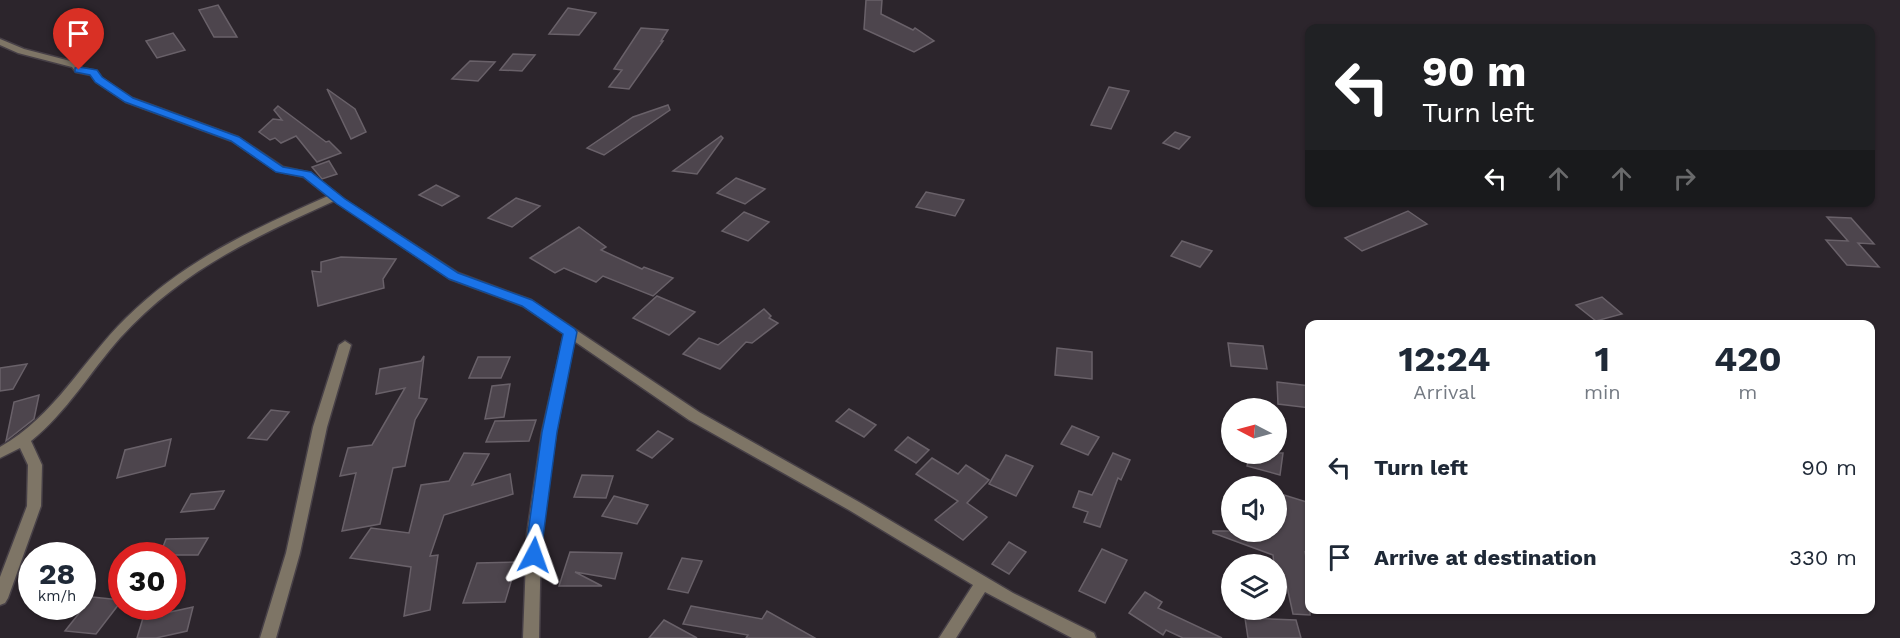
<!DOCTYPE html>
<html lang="en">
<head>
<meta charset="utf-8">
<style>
  :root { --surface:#fff; --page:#f6f6f7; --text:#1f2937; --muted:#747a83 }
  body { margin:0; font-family:"Work Sans",sans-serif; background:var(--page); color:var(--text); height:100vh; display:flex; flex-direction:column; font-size:22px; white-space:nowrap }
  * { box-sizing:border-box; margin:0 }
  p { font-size:20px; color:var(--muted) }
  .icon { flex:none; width:33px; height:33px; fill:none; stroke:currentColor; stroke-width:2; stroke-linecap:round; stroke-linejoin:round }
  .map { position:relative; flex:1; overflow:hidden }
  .drawer { position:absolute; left:1305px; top:320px; width:570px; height:294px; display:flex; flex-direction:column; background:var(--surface); border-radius:12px; box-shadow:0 2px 4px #0004 }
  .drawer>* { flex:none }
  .hud { position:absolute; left:1305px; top:24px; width:570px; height:183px; border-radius:12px; box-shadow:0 2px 4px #0004; background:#202124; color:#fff; overflow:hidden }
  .needle { width:39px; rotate:276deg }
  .controls { position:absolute; left:1221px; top:398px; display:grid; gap:12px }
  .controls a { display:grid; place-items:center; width:66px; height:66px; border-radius:50%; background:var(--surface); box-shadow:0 2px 4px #0004; font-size:30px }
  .speed { position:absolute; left:18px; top:542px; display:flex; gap:12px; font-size:30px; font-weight:700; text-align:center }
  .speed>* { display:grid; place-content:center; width:78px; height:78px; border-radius:50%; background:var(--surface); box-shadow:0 2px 4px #0004; line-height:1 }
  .speed small { font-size:15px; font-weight:400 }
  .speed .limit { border:9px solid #d22; background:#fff; color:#111 }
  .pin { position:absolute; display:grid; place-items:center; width:51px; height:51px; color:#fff; margin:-62px -26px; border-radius:50% 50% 50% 0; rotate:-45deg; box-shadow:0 0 6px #0007 }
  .pin .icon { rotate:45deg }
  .me { position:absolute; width:66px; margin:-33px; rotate:4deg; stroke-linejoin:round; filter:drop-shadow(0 0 4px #0008) }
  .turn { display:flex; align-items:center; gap:21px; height:126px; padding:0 18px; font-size:27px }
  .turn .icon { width:78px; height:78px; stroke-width:2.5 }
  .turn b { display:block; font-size:42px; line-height:51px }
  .lanes { display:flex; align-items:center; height:57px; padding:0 18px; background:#0003; justify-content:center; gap:30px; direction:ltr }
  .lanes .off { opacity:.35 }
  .eta { display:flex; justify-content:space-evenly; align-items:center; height:102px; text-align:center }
  .eta b { font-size:36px; font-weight:700; line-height:42px }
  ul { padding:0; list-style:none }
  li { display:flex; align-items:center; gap:18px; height:90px; padding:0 18px }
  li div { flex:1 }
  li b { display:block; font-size:22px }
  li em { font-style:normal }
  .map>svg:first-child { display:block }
  .building { fill:#4d454d; stroke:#696169; stroke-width:1.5 }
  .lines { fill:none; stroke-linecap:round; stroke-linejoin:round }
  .minor-casing { stroke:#474047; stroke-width:3 }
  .minor { fill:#7e7566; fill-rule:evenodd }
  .route { fill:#1a73e8; stroke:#114b97; stroke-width:1.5 }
</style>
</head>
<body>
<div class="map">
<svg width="1900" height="638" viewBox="0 0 1900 638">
  <rect width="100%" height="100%" fill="#2c252c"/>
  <g class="building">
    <polygon points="866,0 882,0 881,14 913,30 915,28 934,41 914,52 864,29"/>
    <polygon points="218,5 237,37 214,37 199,10"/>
    <polygon points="568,8 596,13 579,35 549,34"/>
    <polygon points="641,28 668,30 661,41 663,41 629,89 609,87 622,70 614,69"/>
    <polygon points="173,33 185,50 157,58 146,41"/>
    <polygon points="513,54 535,55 522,71 500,70"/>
    <polygon points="470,61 495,62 478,81 452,79"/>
    <polygon points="1109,87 1129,91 1111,129 1091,125"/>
    <polygon points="327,89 355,109 366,132 351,139"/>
    <polygon points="668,105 670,110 604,155 587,148 633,117"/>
    <polygon points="278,106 326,142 329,141 341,153 317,162 296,136 281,143 275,138 270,140 259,132 273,119 282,120 274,110"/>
    <polygon points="1175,132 1190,137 1179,149 1163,143"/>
    <polygon points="721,136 723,138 697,174 673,171"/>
    <polygon points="329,161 337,174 322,179 312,167"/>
    <polygon points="736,178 765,189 745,204 717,193"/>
    <polygon points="436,185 459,196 442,206 419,195"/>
    <polygon points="926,192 964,200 955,216 916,207"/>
    <polygon points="516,198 540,206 512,227 488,218"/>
    <polygon points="1408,211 1427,224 1362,251 1345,238"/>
    <polygon points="744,212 769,222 748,241 722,231"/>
    <polygon points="1827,217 1851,218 1874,244 1858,243 1879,267 1847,265 1826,240 1848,241"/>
    <polygon points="579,227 606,247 601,250 642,269 644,267 673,278 653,296 603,276 596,282 564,268 555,273 530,258"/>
    <polygon points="1182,241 1212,251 1200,267 1171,256"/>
    <polygon points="341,257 396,259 383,279 384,288 318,306 312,271 321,272 321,262"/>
    <polygon points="657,296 695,312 669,335 633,318"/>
    <polygon points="1602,297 1622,314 1596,321 1576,305"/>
    <polygon points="764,309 771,316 769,318 778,323 752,343 746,342 720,369 683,354 699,338 718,345"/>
    <polygon points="1228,343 1263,346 1267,369 1231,366"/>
    <polygon points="1057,348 1092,352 1092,379 1055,375"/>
    <polygon points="424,356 419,398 427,399 415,420 405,466 393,468 380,524 342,531 356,473 340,476 348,448 372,445 405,388 376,394 380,369 421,361"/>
    <polygon points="478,357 510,357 501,378 469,378"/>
    <polygon points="27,364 13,389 0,391 0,368"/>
    <polygon points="1277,382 1310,386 1310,408 1278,404"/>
    <polygon points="510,384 504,417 485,419 492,386"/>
    <polygon points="39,395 34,419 6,441 14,402"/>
    <polygon points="849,409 876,425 864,437 836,421"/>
    <polygon points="271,410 289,412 267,440 248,438"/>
    <polygon points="536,420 529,441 486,442 495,421"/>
    <polygon points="1072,426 1099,437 1088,455 1061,444"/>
    <polygon points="658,431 673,439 652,458 637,450"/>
    <polygon points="908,437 929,450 916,463 895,450"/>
    <polygon points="171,439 165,466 117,478 125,450"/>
    <polygon points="464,453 489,454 472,485 510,474 513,494 444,515 430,556 438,555 430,610 404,616 411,567 350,558 371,528 409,533 421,485 449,481"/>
    <polygon points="1113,453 1130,460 1121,480 1118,478 1100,527 1084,522 1088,512 1073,507 1079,491 1092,495"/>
    <polygon points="1250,453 1283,453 1280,475 1247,466"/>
    <polygon points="1006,455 1033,466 1016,496 989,484"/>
    <polygon points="932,458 958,474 966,465 989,480 967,503 987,517 963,540 935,520 958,501 916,474"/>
    <polygon points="582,475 613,476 606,498 574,497"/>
    <polygon points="224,491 214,509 181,512 191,494"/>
    <polygon points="1284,495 1310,503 1310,554 1305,552 1310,578 1310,615 1293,614 1286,582 1276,581 1276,564 1274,564 1273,555 1213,533 1213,531 1276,531"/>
    <polygon points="614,496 648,505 637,524 602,516"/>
    <polygon points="208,538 198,555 160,555 166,539"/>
    <polygon points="1009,542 1026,552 1009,574 992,564"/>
    <polygon points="1102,549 1127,560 1105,603 1079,591"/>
    <polygon points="570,552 622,553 615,579 575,572 602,586 559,586"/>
    <polygon points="682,558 702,561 688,593 668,589"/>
    <polygon points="517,562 505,602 463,603 477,563"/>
    <polygon points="1145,592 1162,602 1158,608 1222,638 1183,638 1166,630 1163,635 1129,613"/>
    <polygon points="92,597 122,600 96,634 65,631"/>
    <polygon points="691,606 762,619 767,611 815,638 746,638 748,635 683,624"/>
    <polygon points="193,607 187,631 156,638 137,638 143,618"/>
    <polygon points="1245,618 1296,620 1301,638 1248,638"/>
    <polygon points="664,620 697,638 649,638"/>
  </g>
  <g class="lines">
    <g class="minor-casing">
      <g id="minor">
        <path d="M0,39L24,49L78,63L82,68L97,71L102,78L132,98L238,137L283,167L311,173L345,200L458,273L531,300L699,412L859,502L1013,593L1094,633L1096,638H1072L985,592L956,638H939L973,585L849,510L689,420L574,341L556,432L541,534L539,638H523L527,534L542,432L564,334L523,306L450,279L334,201C253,238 182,270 120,338C90,372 67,412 31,441L42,465L41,506L8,598L5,603L0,605V577L27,506L28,465L20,448L0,458V447C54,417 83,360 126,318C186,259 252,230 328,196L304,177L276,171L232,141L126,102L96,82L91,75L76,72L72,67L18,53L0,45Z"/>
        <polygon points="345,341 351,345 327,427 300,553 276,638 260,638 286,553 313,427 339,345"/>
      </g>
    </g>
    <use href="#minor" class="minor"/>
  </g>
  <polygon class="route" points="79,67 97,70 102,77 133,98 239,137 283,167 311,172 345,199 458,273 532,300 575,329 577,332 557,432 540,560 534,562 528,560 525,555 542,432 563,334 522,306 449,279 337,204 303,177 276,172 231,141 125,102 95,82 90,75 75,72 75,68"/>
</svg>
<div class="controls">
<a><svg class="needle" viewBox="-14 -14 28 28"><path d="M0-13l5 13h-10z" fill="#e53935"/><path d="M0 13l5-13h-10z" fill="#747a83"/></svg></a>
<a><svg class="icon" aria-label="sound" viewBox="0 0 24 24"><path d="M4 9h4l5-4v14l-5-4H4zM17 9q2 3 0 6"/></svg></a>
<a><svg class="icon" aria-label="layers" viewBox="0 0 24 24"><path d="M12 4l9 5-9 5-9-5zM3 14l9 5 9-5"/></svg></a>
</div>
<div class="speed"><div>28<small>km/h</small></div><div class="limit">30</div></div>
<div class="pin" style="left:79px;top:70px;background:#d93025"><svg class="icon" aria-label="arrive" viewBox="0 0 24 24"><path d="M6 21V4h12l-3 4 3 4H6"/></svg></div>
<svg class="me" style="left:534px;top:555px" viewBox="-20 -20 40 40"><path d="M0-17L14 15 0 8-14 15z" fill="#1a73e8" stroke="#fff" stroke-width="4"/></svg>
<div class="hud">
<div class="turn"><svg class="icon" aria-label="left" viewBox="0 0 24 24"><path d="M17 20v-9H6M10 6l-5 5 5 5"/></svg><div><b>90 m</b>Turn left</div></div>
<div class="lanes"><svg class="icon" aria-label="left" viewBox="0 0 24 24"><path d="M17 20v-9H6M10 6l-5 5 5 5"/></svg><svg class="icon off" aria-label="ahead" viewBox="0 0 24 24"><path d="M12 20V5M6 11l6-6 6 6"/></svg><svg class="icon off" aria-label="ahead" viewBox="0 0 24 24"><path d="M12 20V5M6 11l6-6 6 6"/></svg><svg class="icon off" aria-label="right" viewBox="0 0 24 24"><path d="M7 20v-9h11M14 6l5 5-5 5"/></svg></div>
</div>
<section class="drawer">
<div class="eta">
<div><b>12:24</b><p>Arrival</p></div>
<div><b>1</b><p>min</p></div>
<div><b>420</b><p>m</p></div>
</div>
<ul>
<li><svg class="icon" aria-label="left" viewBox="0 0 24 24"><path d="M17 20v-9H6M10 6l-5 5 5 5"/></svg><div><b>Turn left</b></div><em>90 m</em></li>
<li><svg class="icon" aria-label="arrive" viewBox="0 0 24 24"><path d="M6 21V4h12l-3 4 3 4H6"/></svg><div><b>Arrive at destination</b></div><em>330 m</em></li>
</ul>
</section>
</div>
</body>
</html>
